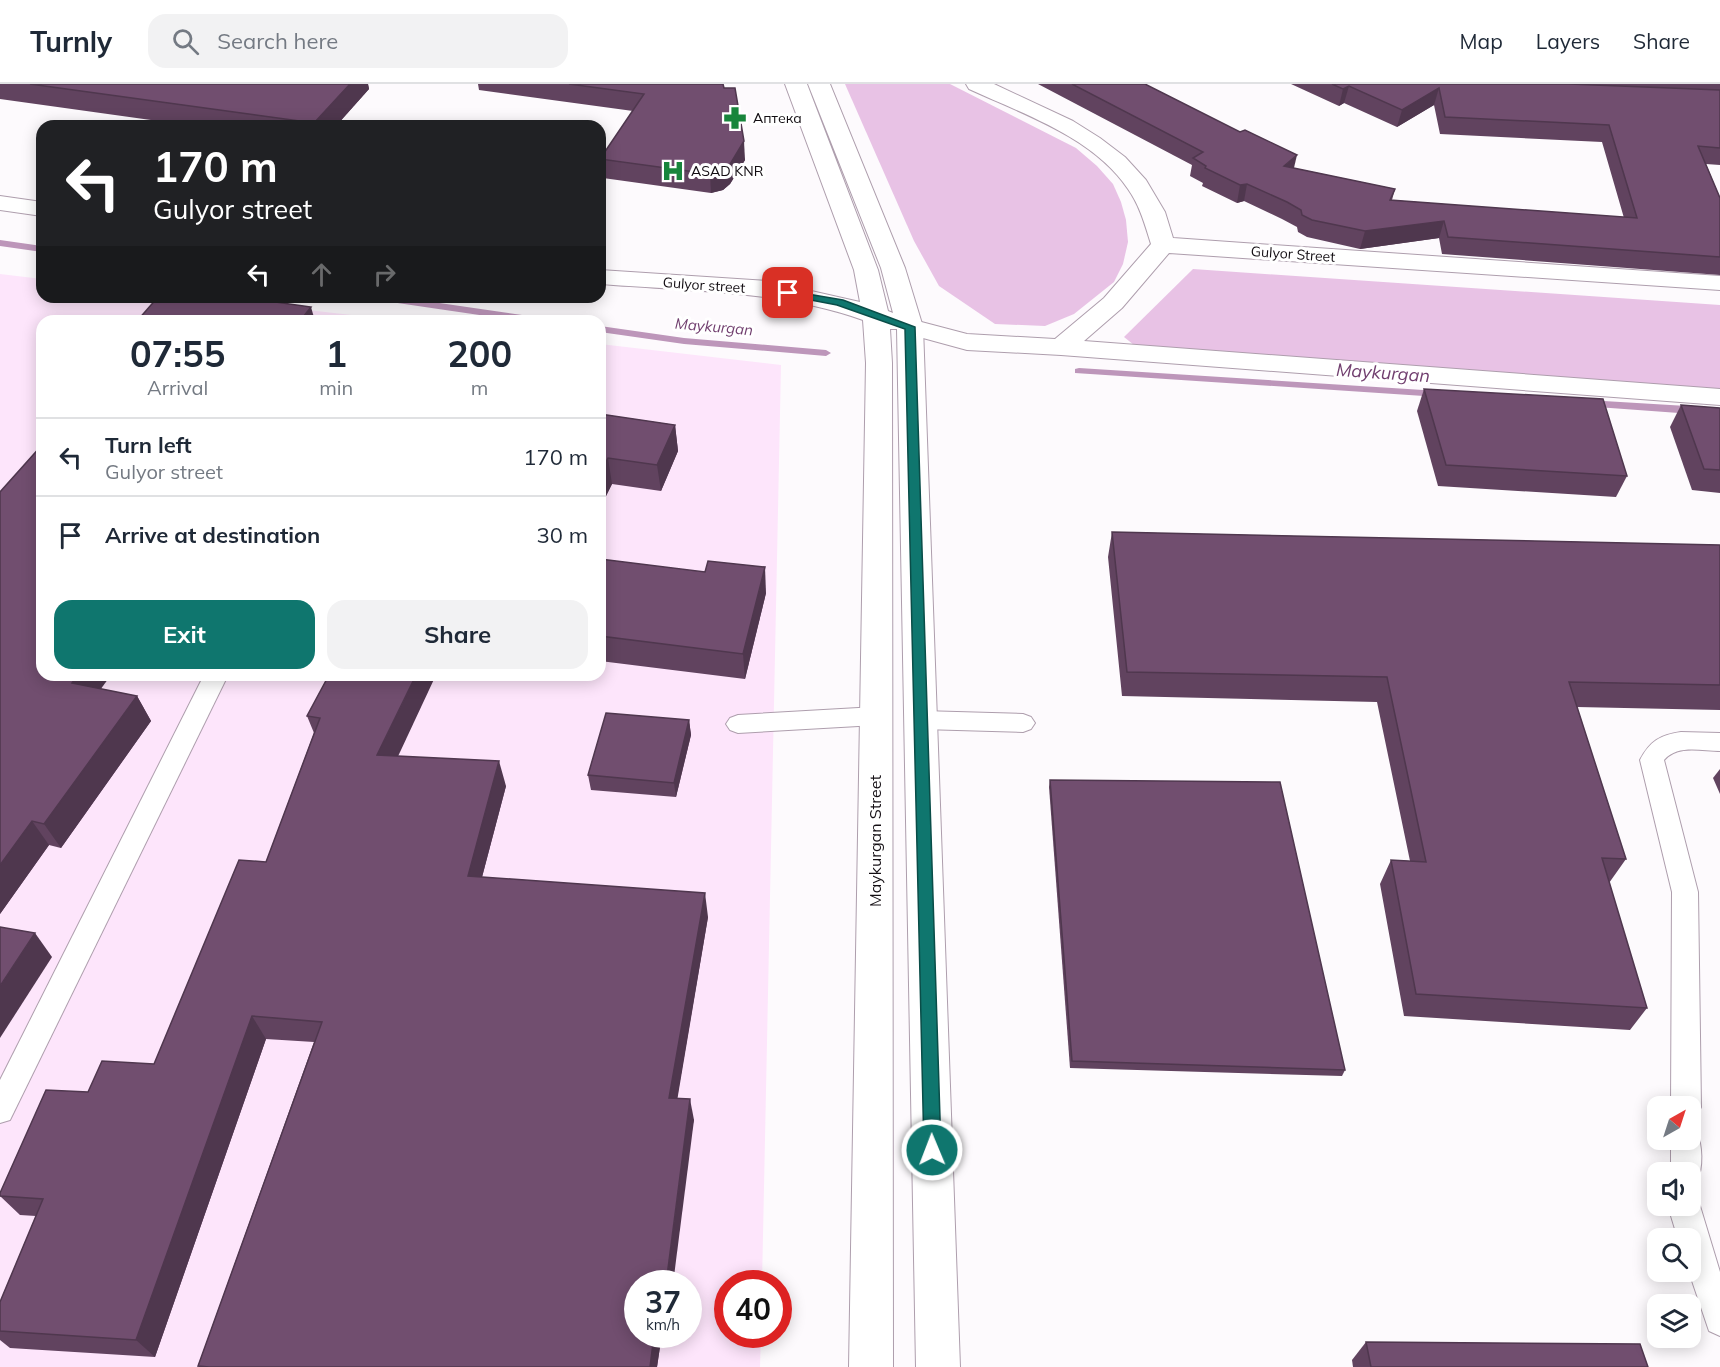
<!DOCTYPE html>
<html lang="en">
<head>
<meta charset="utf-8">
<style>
  :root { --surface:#fff; --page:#f2f2f3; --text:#1f2937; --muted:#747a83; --line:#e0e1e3; --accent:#0f766e }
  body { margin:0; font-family:Mulish,sans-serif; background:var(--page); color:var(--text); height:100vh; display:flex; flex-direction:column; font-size:22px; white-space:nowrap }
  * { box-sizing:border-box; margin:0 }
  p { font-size:20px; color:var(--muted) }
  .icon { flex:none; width:33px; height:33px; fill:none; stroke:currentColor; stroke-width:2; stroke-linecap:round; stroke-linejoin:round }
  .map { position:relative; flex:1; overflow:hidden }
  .details { position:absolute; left:36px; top:231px; width:570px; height:366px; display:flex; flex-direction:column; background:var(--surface); border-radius:18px; box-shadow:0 3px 15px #0003 }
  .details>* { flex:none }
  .top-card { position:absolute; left:36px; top:36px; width:570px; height:183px; border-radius:18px; box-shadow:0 3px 15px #0003; background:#202124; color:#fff; overflow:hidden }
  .needle { width:39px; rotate:39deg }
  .tools { position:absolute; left:1647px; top:1012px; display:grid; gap:12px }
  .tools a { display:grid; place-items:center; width:54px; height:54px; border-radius:12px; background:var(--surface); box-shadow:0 3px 15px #0003; font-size:30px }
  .speed { position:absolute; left:624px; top:1186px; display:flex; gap:12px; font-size:30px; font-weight:700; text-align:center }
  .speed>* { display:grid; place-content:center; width:78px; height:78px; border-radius:50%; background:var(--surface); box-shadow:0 3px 15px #0003; line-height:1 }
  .speed small { font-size:15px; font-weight:400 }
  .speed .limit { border:9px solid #d22; background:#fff; color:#111 }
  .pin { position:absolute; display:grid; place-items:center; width:51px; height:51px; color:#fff; margin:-26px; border-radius:12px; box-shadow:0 3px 9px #0006 }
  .me { position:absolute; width:66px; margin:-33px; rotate:359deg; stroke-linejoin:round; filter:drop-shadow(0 0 4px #0008) }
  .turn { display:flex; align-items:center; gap:21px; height:126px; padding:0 18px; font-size:27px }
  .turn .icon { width:78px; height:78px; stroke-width:2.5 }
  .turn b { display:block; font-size:42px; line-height:51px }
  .lanes { display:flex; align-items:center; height:57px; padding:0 18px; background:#0003; justify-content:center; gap:30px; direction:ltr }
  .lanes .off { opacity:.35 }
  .eta { display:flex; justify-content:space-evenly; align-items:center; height:102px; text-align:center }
  .eta b { font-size:36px; font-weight:700; line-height:42px }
  .button { display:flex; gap:12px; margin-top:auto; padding:12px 18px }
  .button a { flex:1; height:69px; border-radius:18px; background:var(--accent); color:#fff; font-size:24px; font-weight:700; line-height:69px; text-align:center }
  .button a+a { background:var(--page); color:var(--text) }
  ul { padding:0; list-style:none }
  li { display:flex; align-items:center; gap:18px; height:78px; padding:0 18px; border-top:2px solid var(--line) }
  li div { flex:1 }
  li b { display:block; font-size:22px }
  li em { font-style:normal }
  header { display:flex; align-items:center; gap:36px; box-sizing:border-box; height:84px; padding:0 30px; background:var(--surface); border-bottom:2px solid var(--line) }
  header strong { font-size:28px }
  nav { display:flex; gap:33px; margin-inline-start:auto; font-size:21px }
  .search { width:420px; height:54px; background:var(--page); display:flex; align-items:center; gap:15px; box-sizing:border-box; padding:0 21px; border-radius:18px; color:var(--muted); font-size:22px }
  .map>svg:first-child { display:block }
  .built { fill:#fde5fb; fill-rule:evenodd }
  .green { fill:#e8c2e5 }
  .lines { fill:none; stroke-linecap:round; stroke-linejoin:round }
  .stream { fill:#bd96ba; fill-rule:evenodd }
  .service-casing { stroke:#ae9ead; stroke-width:2 }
  .minor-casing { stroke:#ae9ead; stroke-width:2 }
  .tertiary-casing { stroke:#ae9ead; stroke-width:2 }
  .service { fill:#fff; fill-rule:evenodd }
  .minor { fill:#fff; fill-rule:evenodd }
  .tertiary { fill:#fff; fill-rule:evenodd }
  .wall { fill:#61435f }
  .shaded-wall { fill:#4f374e }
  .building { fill:#714e6f; stroke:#4f374e; stroke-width:1.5 }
  .route { fill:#0f766e; stroke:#0a4d48; stroke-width:1.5 }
  .labels { text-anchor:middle; stroke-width:6; stroke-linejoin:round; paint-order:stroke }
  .far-poi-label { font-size:14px; fill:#130e13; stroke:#fff; text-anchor:start }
  .far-street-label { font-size:14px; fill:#130e13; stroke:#fff }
  .far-water-label { font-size:15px; font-style:italic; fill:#713f6f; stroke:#fff }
  .street-label { font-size:16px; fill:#130e13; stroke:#fff }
  .water-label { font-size:18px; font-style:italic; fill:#713f6f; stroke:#fff }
</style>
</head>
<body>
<header>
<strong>Turnly</strong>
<div class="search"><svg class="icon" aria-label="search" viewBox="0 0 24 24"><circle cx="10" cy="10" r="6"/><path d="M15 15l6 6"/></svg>Search here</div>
<nav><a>Map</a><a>Layers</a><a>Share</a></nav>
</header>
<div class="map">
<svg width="1720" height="1283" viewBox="0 0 1720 1283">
  <rect width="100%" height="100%" fill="#fdfafd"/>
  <path class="built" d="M0,190L42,195V213H196L403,237H42V591H600V260L781,281L762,1200H728V1251H761L760,1283H0ZM638,1200H688V1251H638Z"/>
  <g class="green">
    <polygon points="845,0 950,0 1076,64 1097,82 1113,100 1121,118 1126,136 1128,158 1123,180 1114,198 1074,230 1045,242 995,240 939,202 914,157"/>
    <polygon points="1193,185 1720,221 1720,305 1139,265 1124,253"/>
  </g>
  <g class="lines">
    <g class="stream">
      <polygon points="0,156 42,162 42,168 0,162"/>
      <polygon points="372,213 398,213 543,234 548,237 521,237 377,216"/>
      <polygon points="600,242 684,254 826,266 831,269 826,272 684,260 600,248"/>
      <polygon points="1079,284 1439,307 1445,310 1439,313 1075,289 1075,285"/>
      <polygon points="1587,316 1720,324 1720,332 1583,322 1581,320"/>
    </g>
    <g class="service-casing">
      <g id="service">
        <polygon points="204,591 228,591 10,1036 0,1039 0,996"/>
        <polygon points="876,623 884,626 888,632 884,638 876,641 738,649 730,646 726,640 730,634 738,631"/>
        <polygon points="922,627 1023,630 1031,633 1035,639 1031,645 1023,648 922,645 914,642 910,636 914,630"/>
        <path d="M1681,648L1720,649V667C1701,667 1678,660 1664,676L1698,808L1701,1023L1696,1033L1690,1035V1023H1671L1672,808L1640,676C1650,657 1660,651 1681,648Z"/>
        <path d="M1690,1044L1696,1046C1703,1062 1703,1083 1697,1099L1690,1101V1089H1671V1056H1690Z"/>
        <polygon points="1690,1109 1697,1112 1720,1188 1720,1252 1709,1247 1689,1188 1690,1155 1678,1155 1671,1132 1671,1122 1690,1122"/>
      </g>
    </g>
    <g class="minor-casing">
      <path id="minor" d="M966,0H994L1073,37L1100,54L1125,73L1146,96L1165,128L1173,154L1720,192V206L1169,169L1122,224L1084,257L1720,305V321L1061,271L967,266L901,248L897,243L901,238L910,235L967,250L1055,255L1104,214L1151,160C1145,141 1140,122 1128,105C1093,53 1023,30 969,5Z"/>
    </g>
    <g class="tertiary-casing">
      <g id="tertiary">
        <path d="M785,0H807L878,186L888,227L893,229L881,184L808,0H830L905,184L923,243L960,1283H916L897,245H890L892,279L893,1283H849L866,279L863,236C779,206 688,207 600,200V186L767,197L860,218L854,186Z"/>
        <polygon points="0,112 42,118 42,132 0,126"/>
      </g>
    </g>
    <use href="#service" class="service"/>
    <use href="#minor" class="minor"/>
    <use href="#tertiary" class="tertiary"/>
  </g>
  <g class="wall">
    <polygon points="0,0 368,0 369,5 336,42 194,42 0,15"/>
    <polygon points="478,0 723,0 745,76 730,100 723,106 711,109 603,94 600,75 633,27 479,6"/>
    <polygon points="1038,0 1145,0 1294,84 1395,105 1392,116 1624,134 1602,58 1440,50 1434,21 1397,43 1344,19 1339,22 1291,0 1720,0 1720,81 1706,80 1720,114 1720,191 1442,170 1439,154 1360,165 1307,153 1298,148 1297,143 1282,135 1244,117 1237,119 1202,102 1203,99 1190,92 1192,81"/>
    <polygon points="1424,305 1627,392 1616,413 1438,402 1417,327"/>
    <polygon points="1681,321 1720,324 1720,409 1692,406 1670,343"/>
    <polygon points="600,330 675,341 678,367 661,407 612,400 600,424"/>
    <polygon points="42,361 101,605 137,612 151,637 61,764 49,761 0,830"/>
    <polygon points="1112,448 1720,461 1720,626 1577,623 1626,775 1609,799 1647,924 1630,946 1404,932 1380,800 1391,776 1410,777 1377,618 1122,612 1108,473"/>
    <polygon points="600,475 766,509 745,595 600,577"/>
    <polygon points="329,591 398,672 506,702 482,793 708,833 677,1014 694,1036 638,1251 667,1251 666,1256 661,1256 657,1283 199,1283 198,1282 314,958 266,955 155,1273 10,1264 0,1256 0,1218 36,1132 20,1131 0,1112 0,1109 88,1008 154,980 266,778 314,649 307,632"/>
    <polygon points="689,636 691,651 676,713 591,706 588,691"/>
    <polygon points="1720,685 1720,710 1713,694"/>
    <polygon points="1050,696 1345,986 1342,992 1070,984 1049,703"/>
    <polygon points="1366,1258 1648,1283 1353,1283 1352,1276"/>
  </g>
  <g class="shaded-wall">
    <polygon points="350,0 368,0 369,5 336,42 315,42 314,39"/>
    <polygon points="1349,2 1344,19 1339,22 1343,5"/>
    <polygon points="1439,4 1434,21 1397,43 1402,26"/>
    <polygon points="744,57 745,76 730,100 723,106 711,109 710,90"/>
    <polygon points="1297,71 1293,88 1284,82"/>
    <polygon points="1247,100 1244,117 1237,119 1240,101"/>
    <polygon points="1444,137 1439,154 1360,165 1365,147"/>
    <polygon points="311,223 315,237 300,237"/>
    <polygon points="675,341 678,367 661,407 657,381"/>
    <polygon points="608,374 612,400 600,424 600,390"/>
    <polygon points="765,483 766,509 745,595 743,570"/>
    <polygon points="78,591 111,591 87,624 72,599"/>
    <polygon points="416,591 436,591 387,696 377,671"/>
    <polygon points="137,612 151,637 61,764 44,740"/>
    <polygon points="689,636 691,651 676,713 674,699"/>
    <polygon points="499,677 506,702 476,816 468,792"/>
    <polygon points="32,737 49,761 0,830 0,781"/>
    <polygon points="705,809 708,833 674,1035 669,1014"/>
    <polygon points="35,849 52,873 0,954 0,902"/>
    <polygon points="252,932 266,955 155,1273 136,1256"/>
    <polygon points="690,1015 694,1036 673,1200 666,1200"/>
    <polygon points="654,1251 659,1251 661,1256 657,1283 650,1283"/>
  </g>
  <g class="building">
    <polygon points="30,0 350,0 314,39"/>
    <polygon points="569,0 723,0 724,4 735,4 744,57 729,82 721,88 710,90 600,75 644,10"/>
    <polygon points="1072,0 1145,0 1240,48 1245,46 1297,71 1284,82 1395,105 1390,116 1637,134 1609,41 1445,33 1439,4 1402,26 1349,2 1343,5 1332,0 1569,0 1720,6 1720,64 1698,62 1720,114 1720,173 1448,153 1444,137 1365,147 1312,136 1302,131 1301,126 1287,118 1247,100 1240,101 1205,84 1206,82 1193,74 1203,68"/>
    <polygon points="158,213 239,213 311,223 300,237 137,237"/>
    <polygon points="1424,305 1603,315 1627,392 1446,381"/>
    <polygon points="1681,321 1720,324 1720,386 1704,385"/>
    <polygon points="600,330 675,341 657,381 608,374 600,390"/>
    <polygon points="42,361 42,591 78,591 72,599 137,612 44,740 32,737 0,781 0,408"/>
    <polygon points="1112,448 1720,461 1720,601 1569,598 1626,775 1602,774 1647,924 1416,910 1391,776 1426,778 1387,593 1127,588"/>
    <polygon points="600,475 705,488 708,477 765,483 743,570 600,552"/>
    <polygon points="329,591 416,591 377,671 499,677 468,792 705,809 669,1014 690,1015 666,1200 638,1200 638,1251 654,1251 650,1283 209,1283 198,1282 322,938 252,932 136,1256 0,1247 0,1218 43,1115 0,1112 0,1109 46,1006 88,1008 102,977 154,980 239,776 266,778 320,634 307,632"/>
    <polygon points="606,629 689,636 674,699 588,691"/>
    <polygon points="1050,696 1280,698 1345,986 1072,977"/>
    <polygon points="0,843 35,849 0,902"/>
    <polygon points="1366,1258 1640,1260 1648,1283 1371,1283"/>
  </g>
  <polygon class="route" points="784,206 843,216 915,243 941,1066 938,1072 932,1074 926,1072 924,1066 905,245 837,221 784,211"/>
  <defs>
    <g id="pharmacy-bare" transform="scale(1.8)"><path d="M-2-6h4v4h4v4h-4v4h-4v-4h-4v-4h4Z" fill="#18853c" stroke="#fff" stroke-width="2.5" paint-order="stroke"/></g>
    <g id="hospital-bare" transform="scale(1.8)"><path d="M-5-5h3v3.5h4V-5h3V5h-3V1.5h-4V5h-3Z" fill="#18853c" stroke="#fff" stroke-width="2.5" paint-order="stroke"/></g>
  </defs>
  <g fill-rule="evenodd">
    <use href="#pharmacy-bare" x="735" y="34"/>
    <use href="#hospital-bare" x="673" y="87"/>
  </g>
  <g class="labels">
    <g class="far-poi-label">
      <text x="753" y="39">Аптека</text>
      <text x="691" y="92">ASAD KNR</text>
    </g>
    <g class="far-street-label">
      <text transform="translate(1293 170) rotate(4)" y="5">Gulyor Street</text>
      <text transform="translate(704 201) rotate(4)" y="5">Gulyor street</text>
    </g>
    <g class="far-water-label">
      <text transform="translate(714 243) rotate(5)" y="5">Maykurgan</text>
    </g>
    <g class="street-label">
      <text transform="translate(875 757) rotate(-90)" y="6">Maykurgan Street</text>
    </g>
    <g class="water-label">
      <text transform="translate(1383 289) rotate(4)" y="6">Maykurgan</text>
    </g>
  </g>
</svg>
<div class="tools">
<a><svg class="needle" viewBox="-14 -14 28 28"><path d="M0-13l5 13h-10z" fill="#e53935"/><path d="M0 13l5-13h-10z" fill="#747a83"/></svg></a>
<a><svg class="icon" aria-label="sound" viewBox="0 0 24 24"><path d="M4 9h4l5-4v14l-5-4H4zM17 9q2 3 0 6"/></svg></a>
<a><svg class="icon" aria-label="search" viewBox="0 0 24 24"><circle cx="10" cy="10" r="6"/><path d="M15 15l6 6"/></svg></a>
<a><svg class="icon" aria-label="layers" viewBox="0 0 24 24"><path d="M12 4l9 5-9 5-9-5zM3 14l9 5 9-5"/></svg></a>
</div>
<div class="speed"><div>37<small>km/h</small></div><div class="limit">40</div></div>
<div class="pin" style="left:788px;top:209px;background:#d93025"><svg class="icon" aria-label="arrive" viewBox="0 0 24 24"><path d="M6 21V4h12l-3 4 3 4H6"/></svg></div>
<svg class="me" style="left:932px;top:1066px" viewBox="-20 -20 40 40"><circle r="17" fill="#0f766e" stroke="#fff" stroke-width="3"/><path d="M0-11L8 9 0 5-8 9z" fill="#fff"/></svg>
<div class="top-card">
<div class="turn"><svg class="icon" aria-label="left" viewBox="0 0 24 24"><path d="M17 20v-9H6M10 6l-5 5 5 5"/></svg><div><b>170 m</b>Gulyor street</div></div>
<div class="lanes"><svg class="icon" aria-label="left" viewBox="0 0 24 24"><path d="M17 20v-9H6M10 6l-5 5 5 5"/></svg><svg class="icon off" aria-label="ahead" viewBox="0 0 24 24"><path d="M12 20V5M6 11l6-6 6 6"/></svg><svg class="icon off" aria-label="right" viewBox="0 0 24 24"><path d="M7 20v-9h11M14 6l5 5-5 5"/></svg></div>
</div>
<section class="details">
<div class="eta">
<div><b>07:55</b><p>Arrival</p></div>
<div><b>1</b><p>min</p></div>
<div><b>200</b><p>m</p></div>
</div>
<ul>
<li><svg class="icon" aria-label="left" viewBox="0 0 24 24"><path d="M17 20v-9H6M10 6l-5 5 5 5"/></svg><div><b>Turn left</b><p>Gulyor street</p></div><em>170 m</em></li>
<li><svg class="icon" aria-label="arrive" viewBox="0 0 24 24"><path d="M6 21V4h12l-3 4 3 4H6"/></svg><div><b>Arrive at destination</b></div><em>30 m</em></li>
</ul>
<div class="button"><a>Exit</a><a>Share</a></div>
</section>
</div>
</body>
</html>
